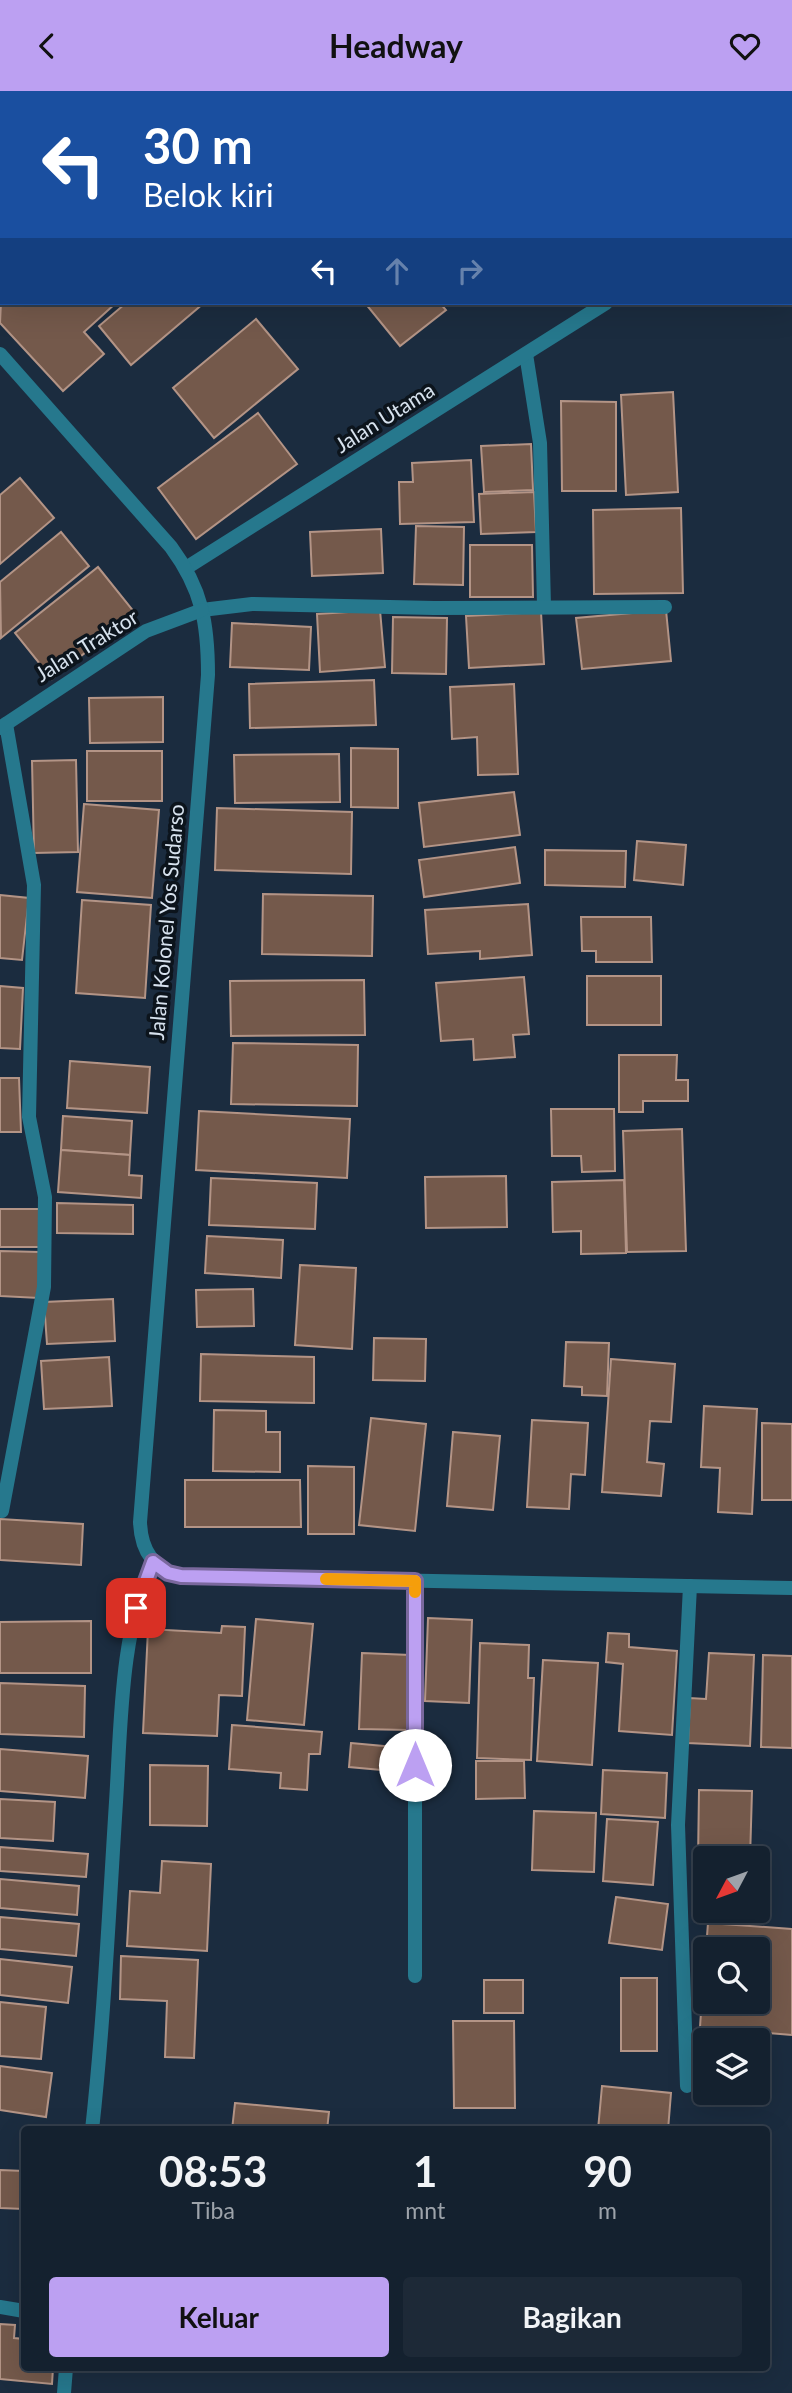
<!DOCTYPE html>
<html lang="id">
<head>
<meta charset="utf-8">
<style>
  :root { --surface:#14212f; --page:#1d2937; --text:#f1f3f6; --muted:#9da3aa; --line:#333e4b; --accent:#bca0f2 }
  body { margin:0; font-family:Lato,sans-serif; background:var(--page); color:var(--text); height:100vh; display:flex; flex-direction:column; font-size:26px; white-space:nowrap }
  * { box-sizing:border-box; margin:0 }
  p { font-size:23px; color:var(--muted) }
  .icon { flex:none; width:38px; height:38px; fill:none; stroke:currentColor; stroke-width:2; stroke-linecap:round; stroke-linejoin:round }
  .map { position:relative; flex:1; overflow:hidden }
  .sheet { position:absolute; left:21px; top:2035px; width:749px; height:245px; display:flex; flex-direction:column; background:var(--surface); border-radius:7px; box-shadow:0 7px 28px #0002,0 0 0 2px var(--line) }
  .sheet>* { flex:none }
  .guide { position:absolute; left:0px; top:0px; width:793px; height:214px; box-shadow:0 7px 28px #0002,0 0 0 2px var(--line); background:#1a4fa0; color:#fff; overflow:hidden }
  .needle { width:46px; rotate:229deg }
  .controls { position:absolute; left:693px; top:1755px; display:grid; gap:14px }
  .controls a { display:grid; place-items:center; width:77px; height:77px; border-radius:7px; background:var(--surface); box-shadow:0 7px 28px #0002,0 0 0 2px var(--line); font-size:35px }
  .pin { position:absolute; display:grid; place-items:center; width:60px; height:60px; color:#fff; margin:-30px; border-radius:14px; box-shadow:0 4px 10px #0006 }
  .me { position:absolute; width:77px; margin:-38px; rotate:0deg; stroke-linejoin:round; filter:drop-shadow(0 0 5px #0008) }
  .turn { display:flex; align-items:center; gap:24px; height:147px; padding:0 28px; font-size:32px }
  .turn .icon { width:91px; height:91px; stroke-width:2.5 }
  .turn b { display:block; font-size:49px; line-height:60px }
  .lanes { display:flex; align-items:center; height:66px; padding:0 28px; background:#0003; justify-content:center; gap:35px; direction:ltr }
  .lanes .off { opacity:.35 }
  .eta { display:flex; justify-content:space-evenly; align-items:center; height:119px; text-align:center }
  .eta b { font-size:42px; font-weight:700; line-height:49px }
  .button { display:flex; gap:14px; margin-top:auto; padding:14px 28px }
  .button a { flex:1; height:80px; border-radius:7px; background:var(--accent); color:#111; font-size:28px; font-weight:700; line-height:80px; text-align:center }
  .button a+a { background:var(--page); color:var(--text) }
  header { display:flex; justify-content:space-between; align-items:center; height:91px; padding:0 28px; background:var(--accent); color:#111; font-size:32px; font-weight:700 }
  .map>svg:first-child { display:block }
  .building { fill:#74594b; stroke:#b39486; stroke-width:2 }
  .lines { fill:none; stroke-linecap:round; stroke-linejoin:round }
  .minor { stroke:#26788d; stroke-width:14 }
  .tertiary { stroke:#26788d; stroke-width:14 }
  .route-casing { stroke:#7a689d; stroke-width:18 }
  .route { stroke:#bca0f2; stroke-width:12 }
  .slow { stroke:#f59e0b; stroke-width:12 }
  .labels { text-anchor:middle; stroke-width:7; stroke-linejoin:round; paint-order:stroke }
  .street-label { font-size:21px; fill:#d7e2ee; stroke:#0c141c }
</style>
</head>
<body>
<header><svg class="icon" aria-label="back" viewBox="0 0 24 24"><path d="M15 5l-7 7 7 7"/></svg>Headway<svg class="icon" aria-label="heart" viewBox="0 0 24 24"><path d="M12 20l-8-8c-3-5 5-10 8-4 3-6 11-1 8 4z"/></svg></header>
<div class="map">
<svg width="792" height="2302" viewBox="0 0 792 2302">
  <rect width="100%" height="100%" fill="#1b2c3f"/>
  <g class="building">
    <polygon points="98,0 182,0 184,2 96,2"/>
    <polygon points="217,0 287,0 289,2 216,2"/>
    <polygon points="2,190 2,212 116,212 84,241 104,263 63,300 0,232"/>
    <polygon points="126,212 204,212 131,274 99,235"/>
    <polygon points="365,212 440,212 446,219 400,255"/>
    <polygon points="256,228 298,278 214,347 173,297"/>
    <polygon points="673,301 678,401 626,404 621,304"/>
    <polygon points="561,310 616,311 616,400 562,400"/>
    <polygon points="258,322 297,373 196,448 158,397"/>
    <polygon points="531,353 533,399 484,401 481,355"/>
    <polygon points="471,369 474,431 400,433 399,391 413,391 412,372"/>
    <polygon points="20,387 54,427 0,473 0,404"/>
    <polygon points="534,401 536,441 481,443 479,403"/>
    <polygon points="681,417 683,502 594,503 593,419"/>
    <polygon points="416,435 464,436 463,494 414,493"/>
    <polygon points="381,438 383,482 312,485 310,441"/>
    <polygon points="61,441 89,475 1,547 0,491"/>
    <polygon points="470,454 532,454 533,506 470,506"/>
    <polygon points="98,476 135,522 52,588 15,542"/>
    <polygon points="380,519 385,576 320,581 317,523"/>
    <polygon points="666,519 671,570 582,578 576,527"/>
    <polygon points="541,521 544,573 469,577 466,525"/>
    <polygon points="393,526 447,527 446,583 392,582"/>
    <polygon points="232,532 311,536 309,579 230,576"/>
    <polygon points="374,589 376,634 250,637 249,593"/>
    <polygon points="514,593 518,683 478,684 477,646 452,648 450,596"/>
    <polygon points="163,606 163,651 90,652 89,607"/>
    <polygon points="351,657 398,658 398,717 351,716"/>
    <rect x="87" y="660" width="75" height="50"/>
    <polygon points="339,663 340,711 235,712 234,664"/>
    <polygon points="76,669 78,761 34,762 32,670"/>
    <polygon points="514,701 520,744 424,756 419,712"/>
    <polygon points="84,713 159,719 152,807 77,801"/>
    <polygon points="217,717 352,721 351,783 215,779"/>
    <polygon points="637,750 686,754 683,794 634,789"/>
    <polygon points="515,756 520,792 424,806 419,769"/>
    <polygon points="545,759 626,760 625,796 545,794"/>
    <polygon points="263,803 373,805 372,865 262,863"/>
    <polygon points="0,804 29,807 22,869 0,867"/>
    <polygon points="82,809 151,814 145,907 76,902"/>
    <polygon points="528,813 532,864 480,868 480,860 428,863 425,819"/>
    <polygon points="581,826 651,826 652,871 596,871 596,860 582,860"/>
    <rect x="587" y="885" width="74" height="49"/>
    <polygon points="524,886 529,943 513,944 515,966 474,969 473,948 441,950 436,892"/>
    <polygon points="364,889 365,944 231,945 230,890"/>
    <polygon points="0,895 23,897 20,958 0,957"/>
    <polygon points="233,952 358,954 357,1015 231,1013"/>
    <polygon points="619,964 677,964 676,989 688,989 688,1010 643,1010 643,1021 619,1021"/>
    <polygon points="70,970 150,976 147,1022 67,1017"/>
    <polygon points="0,987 19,987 21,1041 0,1041"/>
    <polygon points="551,1018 614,1018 615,1080 582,1081 581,1065 552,1065"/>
    <polygon points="199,1020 350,1028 347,1087 196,1079"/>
    <polygon points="63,1025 132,1030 130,1064 61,1059"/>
    <polygon points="682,1038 686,1160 627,1161 623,1040"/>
    <polygon points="61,1059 130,1064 129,1084 142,1085 141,1107 58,1101"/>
    <polygon points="506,1085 507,1136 426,1137 425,1086"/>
    <polygon points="211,1087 317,1092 315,1138 209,1134"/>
    <polygon points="624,1089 626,1162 581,1163 581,1140 553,1141 552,1091"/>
    <polygon points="57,1112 133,1114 133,1143 57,1142"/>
    <polygon points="0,1118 40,1118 41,1156 0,1156"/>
    <polygon points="207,1145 283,1149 281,1187 205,1182"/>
    <polygon points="0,1160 40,1161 39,1207 0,1205"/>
    <polygon points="300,1174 356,1177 352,1258 295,1254"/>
    <polygon points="253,1198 254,1235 197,1236 196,1199"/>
    <polygon points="113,1208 115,1250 47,1253 44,1211"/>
    <polygon points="374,1247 426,1248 425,1290 373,1289"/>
    <polygon points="566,1251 609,1252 607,1305 582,1304 582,1296 564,1295"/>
    <polygon points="201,1263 314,1266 314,1312 200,1310"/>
    <polygon points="109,1266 112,1315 44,1318 41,1270"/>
    <polygon points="611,1268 675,1273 671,1331 650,1330 647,1371 664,1373 661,1405 602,1401"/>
    <polygon points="704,1315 757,1318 752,1423 718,1421 720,1377 701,1376"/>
    <polygon points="214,1319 266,1320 266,1341 280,1341 280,1381 213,1380"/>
    <polygon points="371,1327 426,1333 415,1440 359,1434"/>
    <polygon points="532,1329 588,1332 585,1384 571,1383 569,1418 527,1416"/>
    <polygon points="762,1332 792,1333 792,1409 762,1409"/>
    <polygon points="453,1341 500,1345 493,1419 447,1415"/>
    <polygon points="308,1375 354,1376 354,1443 308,1443"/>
    <polygon points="185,1389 300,1389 301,1436 185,1436"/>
    <polygon points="0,1428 83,1433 81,1474 0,1469"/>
    <polygon points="428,1527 472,1529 469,1612 425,1610"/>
    <polygon points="256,1528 313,1533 304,1634 247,1629"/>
    <polygon points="91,1530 91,1582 0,1582 0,1531"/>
    <polygon points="222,1535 245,1536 242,1605 219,1604 217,1645 143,1642 148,1538 221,1542"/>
    <polygon points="608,1542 629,1543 629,1556 677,1560 672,1644 619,1640 623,1573 606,1571"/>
    <polygon points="480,1552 529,1554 528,1587 534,1587 531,1669 477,1667"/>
    <polygon points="362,1562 410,1564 408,1639 359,1638"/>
    <polygon points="709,1562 754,1564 750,1655 688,1652 690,1607 706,1608"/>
    <polygon points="763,1564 792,1565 792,1657 761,1656"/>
    <polygon points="543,1569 598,1572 592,1674 537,1670"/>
    <polygon points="0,1592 85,1595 84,1646 0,1643"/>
    <polygon points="232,1634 322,1641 320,1663 309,1663 307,1699 280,1697 281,1682 229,1678"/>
    <polygon points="351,1652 405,1657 403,1681 349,1676"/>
    <polygon points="0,1658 88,1665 85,1707 0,1700"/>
    <polygon points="476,1670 524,1670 525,1707 476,1708"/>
    <polygon points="150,1674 208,1675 207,1735 150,1734"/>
    <polygon points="603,1679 667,1682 665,1727 601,1723"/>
    <polygon points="699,1699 752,1700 750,1768 705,1768 705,1770 698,1770"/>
    <polygon points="0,1708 55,1711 53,1750 0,1747"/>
    <polygon points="534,1720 596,1722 594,1781 532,1779"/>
    <polygon points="607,1728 658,1731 653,1794 603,1790"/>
    <polygon points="0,1756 88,1763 86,1786 0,1780"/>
    <polygon points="162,1770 211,1773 207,1860 127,1855 130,1800 160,1802"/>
    <polygon points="0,1788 79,1795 77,1824 0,1817"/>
    <polygon points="616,1806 668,1813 662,1859 609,1852"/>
    <polygon points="0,1826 79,1833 76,1865 0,1858"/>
    <polygon points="708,1832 792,1838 792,1944 700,1936 705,1863 705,1911 758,1911 758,1858 706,1858"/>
    <polygon points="121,1865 198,1869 194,1967 165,1966 167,1910 120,1908"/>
    <polygon points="0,1868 72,1876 68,1912 0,1904"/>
    <rect x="621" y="1887" width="36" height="73"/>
    <rect x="484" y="1889" width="39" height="33"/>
    <polygon points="0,1911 46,1916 41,1968 0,1965"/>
    <polygon points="453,1930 514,1930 515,2017 454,2017"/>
    <polygon points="0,1975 52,1982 46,2026 0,2019"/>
    <polygon points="602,1995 671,2002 668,2039 598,2039"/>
    <polygon points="235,2012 329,2021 327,2039 232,2039"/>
    <polygon points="0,2079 24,2080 24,2118 0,2117"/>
    <polygon points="0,2233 15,2234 14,2247 24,2248 24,2277 53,2277 52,2293 0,2288"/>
  </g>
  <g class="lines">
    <g class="minor">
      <polyline points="79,2 81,0"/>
      <polyline points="0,71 2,69"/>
      <polyline points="791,89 792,88"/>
      <polyline points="526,263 540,352 544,515"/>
      <polyline points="186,477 606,212"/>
      <polyline points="202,519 252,513 434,517 665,516"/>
      <polyline points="2,1420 44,1196 45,1106 29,1026 34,794 6,633"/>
      <polyline points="415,1490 415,1885"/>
      <polyline points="687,1995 678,1734 690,1495"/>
      <path d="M92,2039C104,1930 109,1820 116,1711C121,1635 120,1540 153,1471"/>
      <polyline points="0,2216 24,2220"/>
      <polyline points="64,2302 66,2277"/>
    </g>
    <g class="tertiary">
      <path d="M0,263L171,456C202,498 208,532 208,584L140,1431C141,1459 153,1478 181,1485L792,1497"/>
      <polyline points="0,637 146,540 202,519"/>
    </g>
  </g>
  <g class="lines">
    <g class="route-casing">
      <polyline id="route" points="136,1517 153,1471 168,1482 181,1485 415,1490 415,1674"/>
    </g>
    <use href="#route" class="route"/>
    <polyline class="slow" points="326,1488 415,1490 415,1501"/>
  </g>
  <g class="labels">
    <g class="street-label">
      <text transform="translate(385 327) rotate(-32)" y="7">Jalan Utama</text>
      <text transform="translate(87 555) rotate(-32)" y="7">Jalan Traktor</text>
      <text transform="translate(167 831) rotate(-85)" y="7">Jalan Kolonel Yos Sudarso</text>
    </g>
  </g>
</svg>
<div class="controls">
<a><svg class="needle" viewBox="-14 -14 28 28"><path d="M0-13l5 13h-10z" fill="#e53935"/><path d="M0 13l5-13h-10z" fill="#9da3aa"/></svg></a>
<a><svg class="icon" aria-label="search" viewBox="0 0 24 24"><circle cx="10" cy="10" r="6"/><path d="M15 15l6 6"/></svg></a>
<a><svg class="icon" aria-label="layers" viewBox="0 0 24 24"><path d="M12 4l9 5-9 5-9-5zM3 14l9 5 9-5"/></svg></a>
</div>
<div class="pin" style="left:136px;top:1517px;background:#d93025"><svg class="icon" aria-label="arrive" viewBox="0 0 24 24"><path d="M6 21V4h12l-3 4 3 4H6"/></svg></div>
<svg class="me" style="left:415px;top:1674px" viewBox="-20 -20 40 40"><circle r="19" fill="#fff"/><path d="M0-13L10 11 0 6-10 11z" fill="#bca0f2"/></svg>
<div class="guide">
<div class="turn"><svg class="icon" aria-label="left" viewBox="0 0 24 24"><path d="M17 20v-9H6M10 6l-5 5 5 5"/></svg><div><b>30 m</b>Belok kiri</div></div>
<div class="lanes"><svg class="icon" aria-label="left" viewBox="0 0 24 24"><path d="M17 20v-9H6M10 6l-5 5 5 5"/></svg><svg class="icon off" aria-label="ahead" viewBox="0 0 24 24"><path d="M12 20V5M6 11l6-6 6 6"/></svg><svg class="icon off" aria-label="right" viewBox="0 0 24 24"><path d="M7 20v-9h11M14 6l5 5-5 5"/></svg></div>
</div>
<section class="sheet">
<div class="eta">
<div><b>08:53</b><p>Tiba</p></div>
<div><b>1</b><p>mnt</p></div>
<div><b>90</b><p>m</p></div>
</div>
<div class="button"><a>Keluar</a><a>Bagikan</a></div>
</section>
</div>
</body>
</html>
